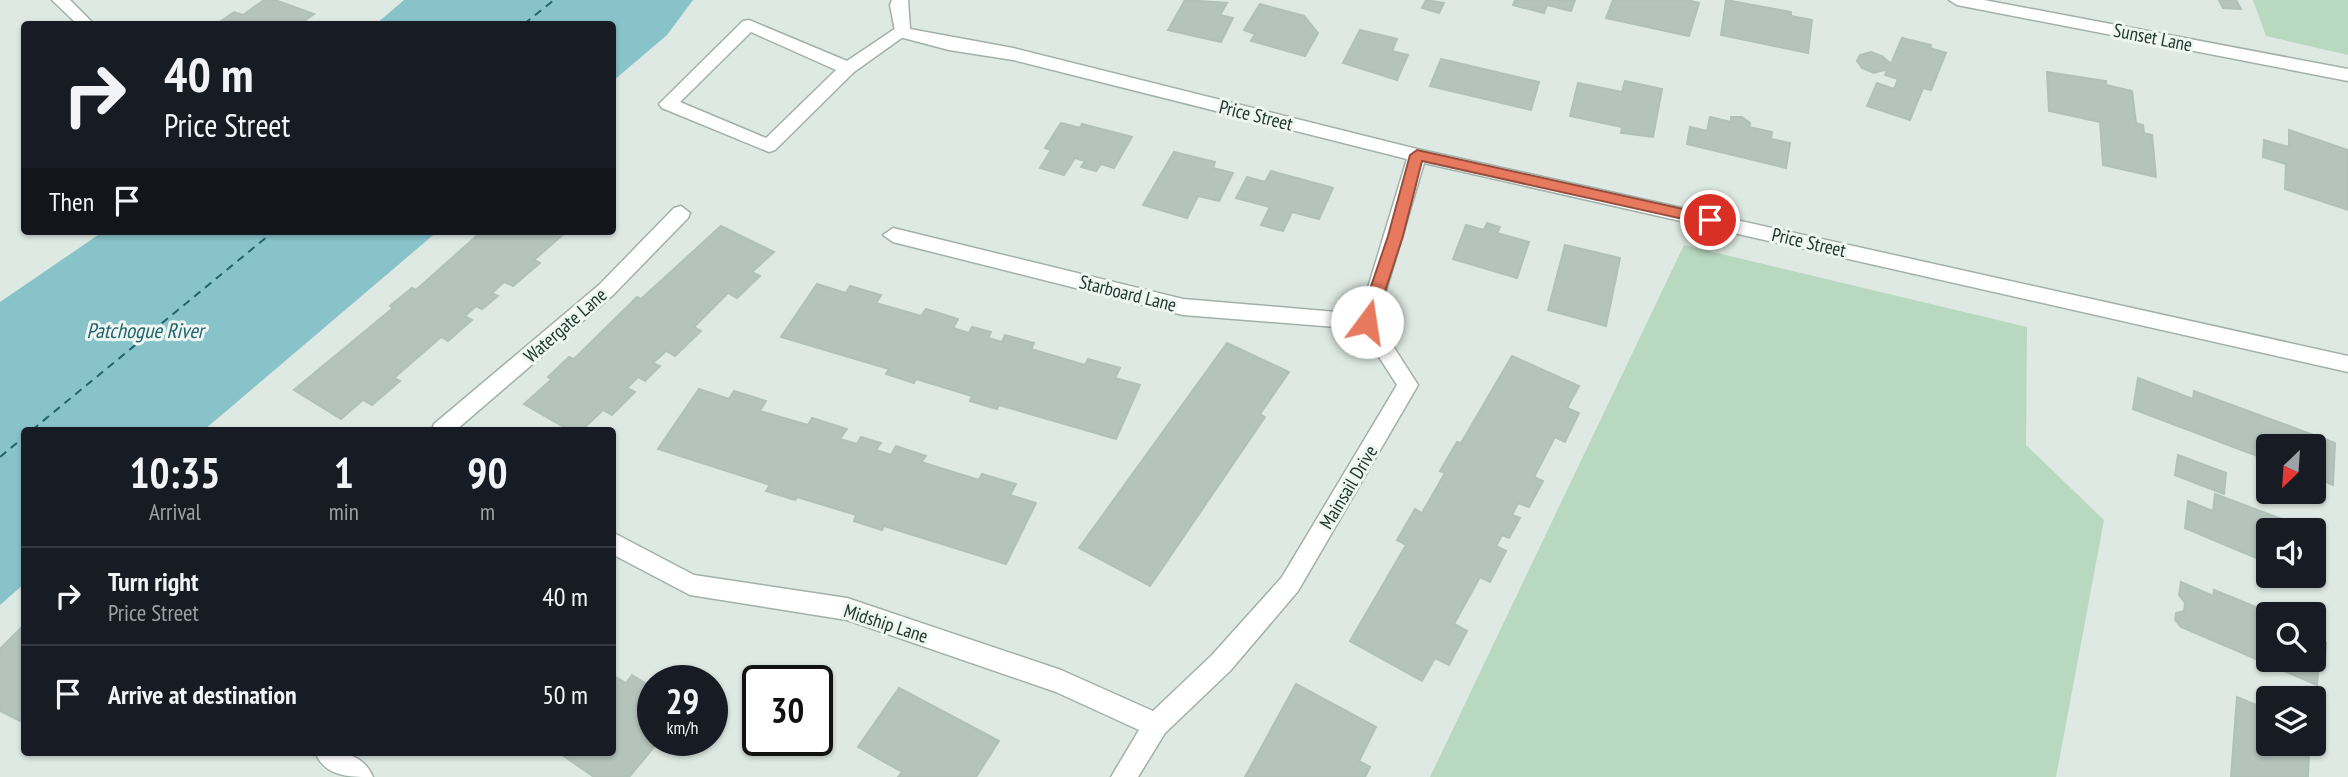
<!DOCTYPE html>
<html lang="en">
<head>
<meta charset="utf-8">
<style>
  :root { --surface:#171b24; --page:#242831; --text:#f1f3f6; --muted:#9ea1a6; --line:#363941 }
  body { margin:0; font-family:"PT Sans Narrow",sans-serif; background:var(--page); color:var(--text); height:100vh; display:flex; flex-direction:column; font-size:26px; white-space:nowrap }
  * { box-sizing:border-box; margin:0 }
  p { font-size:23px; color:var(--muted) }
  .icon { flex:none; width:38px; height:38px; fill:none; stroke:currentColor; stroke-width:2; stroke-linecap:round; stroke-linejoin:round }
  .map { position:relative; flex:1; overflow:hidden }
  .drawer { position:absolute; left:21px; top:427px; width:595px; height:329px; display:flex; flex-direction:column; background:var(--surface); border-radius:7px; box-shadow:0 2px 5px #0004 }
  .drawer>* { flex:none }
  .banner { position:absolute; left:21px; top:21px; width:595px; height:214px; border-radius:7px; box-shadow:0 2px 5px #0004; background:#171b24; color:var(--text); overflow:hidden }
  .needle { width:46px; rotate:205deg }
  .tools { position:absolute; left:2256px; top:434px; display:grid; gap:14px }
  .tools a { display:grid; place-items:center; width:70px; height:70px; border-radius:7px; background:var(--surface); box-shadow:0 2px 5px #0004; font-size:35px }
  .speed { position:absolute; left:637px; top:665px; display:flex; gap:14px; font-size:35px; font-weight:700; text-align:center }
  .speed>* { display:grid; place-content:center; width:91px; height:91px; border-radius:50%; background:var(--surface); box-shadow:0 2px 5px #0004; line-height:1 }
  .speed small { font-size:18px; font-weight:400 }
  .speed .limit { border:4px solid #111; border-radius:10px; background:#fff; color:#111 }
  .pin { position:absolute; display:grid; place-items:center; width:60px; height:60px; color:#fff; margin:-30px; border:4px solid #fff; border-radius:50%; box-shadow:0 2px 7px #0007 }
  .me { position:absolute; width:77px; margin:-38px; rotate:14deg; stroke-linejoin:round; filter:drop-shadow(0 0 5px #0008) }
  .turn { display:flex; align-items:center; gap:24px; height:147px; padding:0 28px; font-size:32px }
  .turn .icon { width:91px; height:91px; stroke-width:2.5 }
  .turn b { display:block; font-size:49px; line-height:60px }
  .then { display:flex; align-items:center; height:66px; padding:0 28px; background:#0003; gap:14px; font-size:26px }
  .eta { display:flex; justify-content:space-evenly; align-items:center; height:119px; text-align:center }
  .eta b { font-size:42px; font-weight:800; line-height:49px }
  ul { padding:0; list-style:none }
  li { display:flex; align-items:center; gap:21px; height:98px; padding:0 28px; border-top:2px solid var(--line) }
  li div { flex:1 }
  li b { display:block; font-size:26px }
  li em { font-style:normal }
  .map>svg:first-child { display:block }
  .green { fill:#b8d8c0 }
  .water { fill:#89c3ca }
  .lines { fill:none; stroke-linecap:round; stroke-linejoin:round }
  .ferry { stroke:#20646d; stroke-width:2; stroke-dasharray:8 6; stroke-linecap:butt }
  .building { fill:#b4c3bc; stroke:#b1c1ba; stroke-width:2 }
  .lane-casing { stroke:#a2b0aa; stroke-width:3 }
  .street-casing { stroke:#a2b0aa; stroke-width:3 }
  .lane { fill:#fff; fill-rule:evenodd }
  .street { fill:#fff; fill-rule:evenodd }
  .route { fill:#e77a5e; stroke:#964f3d; stroke-width:2 }
  .labels { text-anchor:middle; stroke-width:6; stroke-linejoin:round; paint-order:stroke }
  .street-label { font-size:19px; fill:#213730; stroke:#eef6f2 }
  .water-label { font-size:21px; font-style:italic; fill:#20646d; stroke:#eef6f2 }
</style>
</head>
<body>
<div class="map">
<svg width="2348" height="777" viewBox="0 0 2348 777">
  <rect width="100%" height="100%" fill="#dee9e3"/>
  <g class="green">
    <polygon points="2253,0 2348,0 2348,55 2266,36"/>
    <polygon points="1684,245 2027,327 2026,445 2104,520 2056,777 1430,777"/>
  </g>
  <g class="water">
    <polygon points="404,0 693,0 667,35 613,81 612,24 376,24"/>
    <polygon points="104,231 438,231 204,430 24,430 24,584 0,605 0,302"/>
  </g>
  <g class="lines">
    <g class="ferry">
      <polyline points="524,24 554,0"/>
      <polyline points="32,430 274,231"/>
      <polyline points="0,457 24,437"/>
    </g>
  </g>
  <g class="building">
    <polygon points="264,0 275,0 314,14 300,24 217,24 234,12 243,15"/>
    <polygon points="1185,0 1227,3 1220,15 1233,18 1221,42 1168,30"/>
    <polygon points="1426,0 1444,3 1439,13 1422,8"/>
    <polygon points="1515,0 1575,0 1571,11 1547,5 1544,13 1513,5"/>
    <polygon points="1613,0 1687,0 1699,3 1689,36 1606,18"/>
    <polygon points="1726,0 1791,12 1791,16 1812,20 1808,53 1721,35"/>
    <polygon points="2219,0 2236,0 2241,9 2223,8"/>
    <polygon points="1260,4 1304,16 1318,33 1305,56 1251,41 1255,34 1244,30"/>
    <polygon points="1360,30 1397,39 1392,51 1408,55 1397,80 1343,63"/>
    <polygon points="1902,38 1931,45 1930,48 1946,53 1931,90 1923,88 1910,120 1867,106 1877,83 1894,89 1898,79 1885,75 1887,71 1884,70 1874,73 1862,68 1857,61 1860,55 1871,52 1882,56 1891,64"/>
    <polygon points="1441,59 1539,82 1531,110 1430,86"/>
    <polygon points="2047,72 2106,81 2106,85 2132,91 2136,123 2143,125 2144,133 2152,135 2156,177 2103,165 2100,122 2049,111"/>
    <polygon points="1625,81 1662,89 1653,137 1621,133 1622,127 1570,116 1578,83 1622,92"/>
    <polygon points="1710,117 1731,122 1731,117 1742,117 1750,123 1749,127 1772,132 1771,139 1790,143 1786,168 1687,144 1690,127 1707,131"/>
    <polygon points="1061,123 1080,128 1082,124 1132,137 1114,168 1101,164 1096,171 1081,167 1085,161 1075,158 1064,175 1040,168 1051,150 1045,148"/>
    <polygon points="2289,130 2348,150 2348,210 2285,189 2286,164 2263,157 2264,140 2289,147"/>
    <polygon points="1174,152 1215,162 1213,168 1233,173 1219,201 1198,196 1187,218 1143,205"/>
    <polygon points="1271,171 1333,188 1319,219 1292,212 1283,231 1261,225 1270,207 1236,198 1247,177 1265,182"/>
    <polygon points="1487,223 1500,227 1497,233 1529,242 1517,278 1453,259 1466,225 1484,230"/>
    <polygon points="721,226 774,252 752,272 760,276 737,298 728,293 694,327 701,331 675,356 666,351 653,363 660,366 645,381 638,377 627,388 635,392 612,415 603,410 582,430 569,430 524,404 552,379 548,377 569,357 574,359 637,297 641,299"/>
    <polygon points="490,231 567,231 534,260 540,263 513,286 504,282 492,293 498,296 482,309 476,306 465,316 472,320 448,341 441,337 394,378 400,381 372,405 363,400 341,419 294,390 393,308 390,306 412,288 416,290 481,232 485,235"/>
    <polygon points="1565,245 1620,258 1606,326 1548,310"/>
    <polygon points="817,284 846,293 850,286 881,295 876,303 921,316 926,309 958,319 953,328 969,333 972,327 991,332 988,338 1002,342 1005,335 1034,343 1031,349 1085,365 1088,359 1120,368 1115,378 1140,385 1116,439 999,405 997,409 970,401 972,396 916,379 914,383 886,374 889,369 781,337"/>
    <polygon points="1227,343 1289,372 1260,414 1265,417 1150,586 1079,548"/>
    <polygon points="1512,356 1579,386 1567,408 1579,413 1565,442 1555,437 1534,477 1543,481 1529,507 1518,503 1512,515 1520,518 1509,538 1502,535 1496,546 1506,551 1490,582 1480,577 1454,624 1467,631 1449,665 1435,658 1422,681 1350,641 1406,545 1397,540 1415,509 1422,513 1445,473 1440,471 1457,442 1461,443"/>
    <polygon points="2138,378 2193,399 2194,391 2335,443 2333,485 2314,477 2314,446 2268,446 2268,460 2133,409"/>
    <polygon points="699,389 729,399 734,391 766,401 760,411 808,425 812,418 847,429 840,439 857,444 861,437 881,443 876,450 891,455 896,446 926,456 921,462 979,480 982,474 1016,484 1010,495 1036,503 1006,564 884,526 882,530 854,521 856,515 797,497 795,500 766,491 770,485 658,449"/>
    <polygon points="2178,455 2226,473 2224,494 2175,475"/>
    <polygon points="2215,494 2287,521 2286,530 2268,530 2268,563 2185,528 2188,501 2213,511"/>
    <polygon points="2181,582 2213,596 2214,590 2273,614 2268,614 2268,660 2314,660 2314,631 2318,633 2318,640 2326,643 2325,665 2319,662 2317,685 2181,627 2175,620 2176,613 2184,611 2185,603 2179,595"/>
    <polygon points="24,625 24,723 0,711 0,649"/>
    <polygon points="612,675 626,683 632,675 653,688 653,740 660,740 629,777 594,777 558,752 612,752"/>
    <polygon points="1296,684 1376,727 1359,761 1370,767 1365,777 1245,777"/>
    <polygon points="899,688 999,741 976,777 898,777 902,772 858,747"/>
    <polygon points="2237,697 2268,710 2268,744 2314,744 2314,729 2320,732 2319,754 2309,751 2308,777 2231,777"/>
  </g>
  <g class="lines">
    <g class="lane-casing">
      <path id="lane" d="M749,20L847,61L896,28H908L910,32L854,72L775,150L769,152L662,108L659,104L743,21ZM751,32L836,70L766,138L680,102Z"/>
    </g>
    <g class="street-casing">
      <g id="street">
        <polygon points="52,0 70,0 94,24 77,24"/>
        <polygon points="892,0 908,0 910,29 1013,48 1417,149 2348,356 2348,372 1424,163 1377,321 1418,385 1298,591 1230,671 1165,733 1138,777 1111,777 1139,730 1056,692 847,620 690,595 612,554 612,532 694,575 847,598 1061,670 1153,711 1212,655 1282,577 1397,385 1361,329 1183,315 893,242 883,235 893,228 1183,299 1360,314 1407,159 1013,60 949,50 896,36 890,5"/>
        <polygon points="1949,0 1984,0 2348,69 2348,81 1957,5"/>
        <polygon points="681,206 690,213 688,218 613,295 456,430 432,430 434,424 599,285 674,208"/>
        <path d="M315,752C338,752 362,751 373,777C349,777 325,777 315,752Z"/>
      </g>
    </g>
    <use href="#lane" class="lane"/>
    <use href="#street" class="street"/>
  </g>
  <polygon class="route" points="1417,150 1710,215 1717,220 1710,225 1422,161 1403,236 1375,322 1367,328 1359,322 1388,236 1410,155"/>
  <g class="labels">
    <g class="street-label">
      <text transform="translate(2153 37) rotate(11)" y="7">Sunset Lane</text>
      <text transform="translate(1256 115) rotate(14)" y="7">Price Street</text>
      <text transform="translate(1809 242) rotate(13)" y="7">Price Street</text>
      <text transform="translate(1128 293) rotate(14)" y="7">Starboard Lane</text>
      <text transform="translate(565 325) rotate(-41)" y="7">Watergate Lane</text>
      <text transform="translate(1348 487) rotate(-59)" y="7">Mainsail Drive</text>
      <text transform="translate(886 623) rotate(18)" y="7">Midship Lane</text>
    </g>
    <g class="water-label">
      <text x="145" y="338">Patchogue River</text>
    </g>
  </g>
</svg>
<div class="tools">
<a><svg class="needle" viewBox="-14 -14 28 28"><path d="M0-13l5 13h-10z" fill="#e53935"/><path d="M0 13l5-13h-10z" fill="#9ea1a6"/></svg></a>
<a><svg class="icon" aria-label="sound" viewBox="0 0 24 24"><path d="M4 9h4l5-4v14l-5-4H4zM17 9q2 3 0 6"/></svg></a>
<a><svg class="icon" aria-label="search" viewBox="0 0 24 24"><circle cx="10" cy="10" r="6"/><path d="M15 15l6 6"/></svg></a>
<a><svg class="icon" aria-label="layers" viewBox="0 0 24 24"><path d="M12 4l9 5-9 5-9-5zM3 14l9 5 9-5"/></svg></a>
</div>
<div class="speed"><div>29<small>km/h</small></div><div class="limit">30</div></div>
<div class="pin" style="left:1710px;top:220px;background:#d93025"><svg class="icon" aria-label="arrive" viewBox="0 0 24 24"><path d="M6 21V4h12l-3 4 3 4H6"/></svg></div>
<svg class="me" style="left:1367px;top:322px" viewBox="-20 -20 40 40"><circle r="19" fill="#fff"/><path d="M0-13L10 11 0 6-10 11z" fill="#e77a5e"/></svg>
<div class="banner">
<div class="turn"><svg class="icon" aria-label="right" viewBox="0 0 24 24"><path d="M7 20v-9h11M14 6l5 5-5 5"/></svg><div><b>40 m</b>Price Street</div></div>
<div class="then">Then<svg class="icon" aria-label="arrive" viewBox="0 0 24 24"><path d="M6 21V4h12l-3 4 3 4H6"/></svg></div>
</div>
<section class="drawer">
<div class="eta">
<div><b>10:35</b><p>Arrival</p></div>
<div><b>1</b><p>min</p></div>
<div><b>90</b><p>m</p></div>
</div>
<ul>
<li><svg class="icon" aria-label="right" viewBox="0 0 24 24"><path d="M7 20v-9h11M14 6l5 5-5 5"/></svg><div><b>Turn right</b><p>Price Street</p></div><em>40 m</em></li>
<li><svg class="icon" aria-label="arrive" viewBox="0 0 24 24"><path d="M6 21V4h12l-3 4 3 4H6"/></svg><div><b>Arrive at destination</b></div><em>50 m</em></li>
</ul>
</section>
</div>
</body>
</html>
